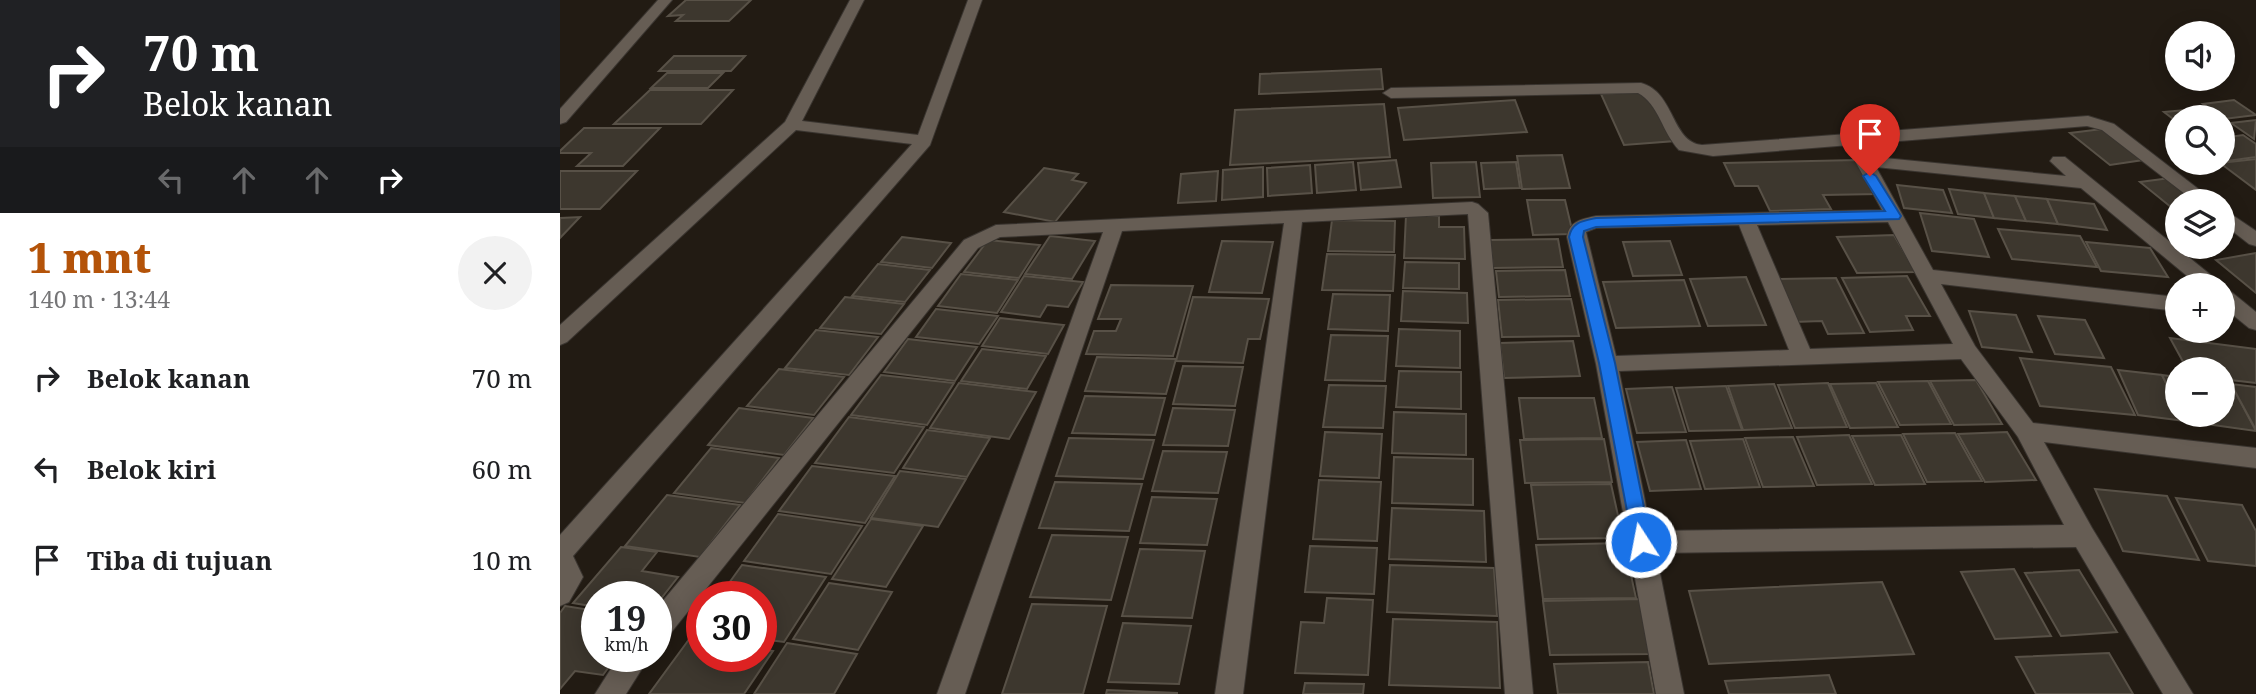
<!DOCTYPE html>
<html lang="id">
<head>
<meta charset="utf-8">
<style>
  :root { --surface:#fff; --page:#f2f2f2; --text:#202124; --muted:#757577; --accent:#b45309 }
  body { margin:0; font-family:"Noto Serif",serif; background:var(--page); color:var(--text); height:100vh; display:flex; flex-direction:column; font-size:26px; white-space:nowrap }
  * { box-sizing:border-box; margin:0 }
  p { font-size:23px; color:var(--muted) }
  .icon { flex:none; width:38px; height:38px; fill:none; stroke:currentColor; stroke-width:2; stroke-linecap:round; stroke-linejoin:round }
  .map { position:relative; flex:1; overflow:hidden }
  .sheet { display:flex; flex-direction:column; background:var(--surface); width:560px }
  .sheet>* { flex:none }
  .banner { background:#202124; color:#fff; overflow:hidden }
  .controls { position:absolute; left:1605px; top:21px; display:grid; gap:14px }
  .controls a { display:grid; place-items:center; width:70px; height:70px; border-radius:50%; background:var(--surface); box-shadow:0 4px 18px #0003; font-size:35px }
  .speed { position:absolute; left:21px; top:581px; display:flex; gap:14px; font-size:35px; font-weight:700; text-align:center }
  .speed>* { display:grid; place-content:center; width:91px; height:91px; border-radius:50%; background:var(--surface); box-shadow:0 4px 18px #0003; line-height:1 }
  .speed small { font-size:18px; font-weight:400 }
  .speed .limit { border:10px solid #d22; background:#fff; color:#111 }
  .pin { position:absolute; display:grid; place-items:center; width:60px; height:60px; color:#fff; margin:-72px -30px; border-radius:50% 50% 50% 0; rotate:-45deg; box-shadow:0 0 7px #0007 }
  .pin .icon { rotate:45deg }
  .me { position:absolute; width:77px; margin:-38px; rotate:349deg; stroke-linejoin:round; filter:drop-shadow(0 0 5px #0008) }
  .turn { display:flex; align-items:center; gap:24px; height:147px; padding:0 28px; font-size:32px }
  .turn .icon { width:91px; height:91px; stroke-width:2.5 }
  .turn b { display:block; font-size:49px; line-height:60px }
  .lanes { display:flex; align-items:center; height:66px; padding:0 28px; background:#0003; justify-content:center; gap:35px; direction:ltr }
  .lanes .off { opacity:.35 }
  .round { display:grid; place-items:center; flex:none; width:74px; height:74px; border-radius:37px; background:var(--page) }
  .head { display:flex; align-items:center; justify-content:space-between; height:119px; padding:0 28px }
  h1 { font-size:42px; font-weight:800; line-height:52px; color:var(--accent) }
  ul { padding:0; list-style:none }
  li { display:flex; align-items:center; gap:21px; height:91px; padding:0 28px }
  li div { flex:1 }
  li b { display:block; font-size:26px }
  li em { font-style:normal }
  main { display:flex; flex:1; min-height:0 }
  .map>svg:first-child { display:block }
  .building { fill:#3d372e; stroke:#585147; stroke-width:2 }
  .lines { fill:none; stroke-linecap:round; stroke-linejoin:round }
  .minor-casing { stroke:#3a3530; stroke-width:2 }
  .minor { fill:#665d54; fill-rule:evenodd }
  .route { fill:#1a73e8; stroke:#114b97; stroke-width:2 }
</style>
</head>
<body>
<main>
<section class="sheet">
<div class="banner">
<div class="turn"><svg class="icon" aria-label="right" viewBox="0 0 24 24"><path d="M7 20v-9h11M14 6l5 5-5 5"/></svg><div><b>70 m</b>Belok kanan</div></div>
<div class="lanes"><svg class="icon off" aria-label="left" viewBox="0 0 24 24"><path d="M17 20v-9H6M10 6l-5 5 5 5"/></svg><svg class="icon off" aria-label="ahead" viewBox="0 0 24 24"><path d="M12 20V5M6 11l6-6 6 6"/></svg><svg class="icon off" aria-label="ahead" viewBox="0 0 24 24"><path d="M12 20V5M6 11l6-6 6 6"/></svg><svg class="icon" aria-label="right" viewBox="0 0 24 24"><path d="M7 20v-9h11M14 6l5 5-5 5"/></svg></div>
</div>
<div class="head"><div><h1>1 mnt</h1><p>140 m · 13:44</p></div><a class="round"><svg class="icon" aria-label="close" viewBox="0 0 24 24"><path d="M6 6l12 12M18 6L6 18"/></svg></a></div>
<ul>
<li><svg class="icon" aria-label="right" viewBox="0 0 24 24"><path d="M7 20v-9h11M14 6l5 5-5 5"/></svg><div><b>Belok kanan</b></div><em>70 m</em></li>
<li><svg class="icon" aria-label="left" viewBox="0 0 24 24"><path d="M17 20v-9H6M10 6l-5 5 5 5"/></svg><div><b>Belok kiri</b></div><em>60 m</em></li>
<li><svg class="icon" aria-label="arrive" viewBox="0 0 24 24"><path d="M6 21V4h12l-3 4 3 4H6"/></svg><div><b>Tiba di tujuan</b></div><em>10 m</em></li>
</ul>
</section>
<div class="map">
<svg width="1696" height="694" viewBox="0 0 1696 694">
  <rect width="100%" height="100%" fill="#221b13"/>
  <g class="building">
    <polygon points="126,0 191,0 169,21 116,21 123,15 108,16"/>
    <polygon points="114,56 185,56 171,71 99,71"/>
    <polygon points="821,69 823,89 699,94 700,74"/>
    <polygon points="107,73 163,73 148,88 91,88"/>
    <polygon points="90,90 173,90 141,124 54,124"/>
    <polygon points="1088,91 1115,141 1064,145 1041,94"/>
    <polygon points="955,100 967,132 844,140 838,108"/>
    <polygon points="1674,100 1696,115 1664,119 1643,104"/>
    <polygon points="824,104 830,157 670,165 675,110"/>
    <polygon points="1636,109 1649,117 1617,117 1617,122 1604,112"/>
    <polygon points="1696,120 1694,139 1671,123"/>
    <polygon points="24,128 100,128 63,166 17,166 31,153 0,153 0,151"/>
    <polygon points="1542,129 1583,160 1550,165 1510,133"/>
    <polygon points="1683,135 1696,144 1696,157 1667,161 1662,158 1662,138"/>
    <polygon points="1002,155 1010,188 962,189 957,156"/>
    <polygon points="1696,159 1696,190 1660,163"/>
    <polygon points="836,160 841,187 801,190 798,163"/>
    <polygon points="1297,160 1318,194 1263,195 1271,209 1210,211 1198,186 1175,186 1164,163"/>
    <polygon points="793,162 796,190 757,193 755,165"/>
    <polygon points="916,162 920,197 873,198 871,163"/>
    <polygon points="956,162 960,188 924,189 921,163"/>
    <polygon points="750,165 752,193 708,196 707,168"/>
    <polygon points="703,167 703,197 662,200 663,170"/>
    <polygon points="484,168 518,174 512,180 526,183 495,222 444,212"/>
    <polygon points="0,171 77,171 40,209 0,209"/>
    <polygon points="658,171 656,201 618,203 621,174"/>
    <polygon points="1610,178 1640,201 1617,201 1617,212 1580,182"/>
    <polygon points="1337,185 1383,190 1392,213 1344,208"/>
    <polygon points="1389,189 1424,193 1434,218 1398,214"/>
    <polygon points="1424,193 1455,196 1466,221 1434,218"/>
    <polygon points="1455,196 1487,199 1498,224 1466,221"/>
    <polygon points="1487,199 1534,204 1547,230 1498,224"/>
    <polygon points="967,200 1005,200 1013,234 973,235"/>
    <polygon points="1360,213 1414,219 1429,257 1372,251"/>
    <polygon points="846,215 879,216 879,227 904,227 905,259 844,258"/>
    <polygon points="20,217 0,238 0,218"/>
    <polygon points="772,220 835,221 834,252 768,251"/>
    <polygon points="1438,229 1520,236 1537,267 1452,259"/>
    <polygon points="1334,235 1356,272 1297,273 1277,237"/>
    <polygon points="490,236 535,241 512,279 465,274"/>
    <polygon points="342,237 391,243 372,268 321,262"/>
    <polygon points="998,239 1003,267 933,268 930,240"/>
    <polygon points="428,240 480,245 459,278 404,272"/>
    <polygon points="662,241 713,242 702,293 649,292"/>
    <polygon points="1110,241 1122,275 1073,276 1063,242"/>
    <polygon points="1526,242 1590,248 1608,277 1541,271"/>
    <polygon points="1696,253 1696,293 1656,260"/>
    <polygon points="767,254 835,255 833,291 762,290"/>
    <polygon points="845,262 899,263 899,289 843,288"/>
    <polygon points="318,264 370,270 345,302 292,296"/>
    <polygon points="1005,270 1010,296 939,297 936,271"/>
    <polygon points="401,274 458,280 437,313 378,306"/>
    <polygon points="464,276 523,282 508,307 487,305 480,317 441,312"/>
    <polygon points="1347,276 1370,316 1346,316 1353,330 1310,332 1282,278"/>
    <polygon points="1186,277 1206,325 1148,326 1130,279"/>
    <polygon points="1276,278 1304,333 1268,334 1262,321 1234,322 1215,279"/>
    <polygon points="1124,280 1140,326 1056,328 1043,282"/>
    <polygon points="551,285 633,286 613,356 526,354 534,331 556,331 561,319 538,319"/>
    <polygon points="843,291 907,293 908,323 841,321"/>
    <polygon points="773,294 830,295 828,331 768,329"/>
    <polygon points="285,297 344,304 321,334 260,328"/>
    <polygon points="633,297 709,299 700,339 688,339 683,363 616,361"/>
    <polygon points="1011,299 1019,336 942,337 938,300"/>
    <polygon points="376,309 438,316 419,344 356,337"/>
    <polygon points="1409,311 1456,315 1472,352 1422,347"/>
    <polygon points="1478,316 1525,320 1544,358 1495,354"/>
    <polygon points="440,318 504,325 488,354 422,346"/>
    <polygon points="839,329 900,331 900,368 836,366"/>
    <polygon points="256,330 318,337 289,375 225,368"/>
    <polygon points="771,335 828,336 825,381 765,380"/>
    <polygon points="1610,338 1696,349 1696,383 1662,379 1662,369 1627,369"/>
    <polygon points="348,339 417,347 395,381 324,372"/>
    <polygon points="1013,341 1020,376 944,378 940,343"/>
    <polygon points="422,349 486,356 467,389 401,381"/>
    <polygon points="537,357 616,359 606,394 525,391"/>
    <polygon points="1460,358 1551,367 1575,415 1480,406"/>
    <polygon points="623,366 683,367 675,406 613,404"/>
    <polygon points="219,369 284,377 254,415 187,406"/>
    <polygon points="1558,370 1602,375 1617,405 1617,415 1622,415 1625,421 1578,415"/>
    <polygon points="839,371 901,372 901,409 836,407"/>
    <polygon points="321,375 394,383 367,425 291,415"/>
    <polygon points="1602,375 1617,377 1617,405"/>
    <polygon points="1416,380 1442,424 1394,425 1370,381"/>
    <polygon points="1368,381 1391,424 1340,425 1318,382"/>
    <polygon points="399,383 476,392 449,439 370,428"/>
    <polygon points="1268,383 1287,427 1235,428 1218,385"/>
    <polygon points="1316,383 1338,427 1290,428 1270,384"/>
    <polygon points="1662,383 1671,384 1696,431 1625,421 1622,415 1662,415"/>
    <polygon points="1214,384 1232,428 1183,430 1168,386"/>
    <polygon points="1671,384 1696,387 1696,430"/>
    <polygon points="769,385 826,386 823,428 763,427"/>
    <polygon points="1166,386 1182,430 1129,431 1116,388"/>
    <polygon points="1112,387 1126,432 1077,433 1066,389"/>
    <polygon points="525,396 605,398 595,435 512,433"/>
    <polygon points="959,398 1034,398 1042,438 964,439"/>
    <polygon points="179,408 253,418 224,455 148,445"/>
    <polygon points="613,408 675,410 668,446 603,445"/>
    <polygon points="834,412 906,414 906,455 832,453"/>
    <polygon points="289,417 364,427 334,473 255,463"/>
    <polygon points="367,430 430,438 407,477 343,468"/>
    <polygon points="765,432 822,434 819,478 760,476"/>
    <polygon points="1447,432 1476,480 1425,482 1398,434"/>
    <polygon points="1395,433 1422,481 1367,482 1343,434"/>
    <polygon points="1289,435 1312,484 1257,485 1237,437"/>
    <polygon points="1341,435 1365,484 1315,485 1292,436"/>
    <polygon points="1233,437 1254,486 1203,487 1185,438"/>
    <polygon points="509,438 594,440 583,479 496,476"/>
    <polygon points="1044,439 1052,482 965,483 960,440"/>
    <polygon points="1183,439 1200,487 1145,489 1130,441"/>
    <polygon points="1126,440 1141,489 1090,491 1077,442"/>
    <polygon points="151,448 219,458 185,503 114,493"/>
    <polygon points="603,451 667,452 658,493 592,491"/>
    <polygon points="834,457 913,459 913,505 832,503"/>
    <polygon points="252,466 335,476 305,523 219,511"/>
    <polygon points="340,471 406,479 378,527 311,518"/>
    <polygon points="759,480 821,482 817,541 753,539"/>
    <polygon points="495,482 582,484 569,531 479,528"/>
    <polygon points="1051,484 1063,538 978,539 971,485"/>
    <polygon points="1535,489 1607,496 1639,560 1563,551"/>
    <polygon points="107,495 180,505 140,557 65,546"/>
    <polygon points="592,497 657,499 647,545 580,543"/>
    <polygon points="1616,498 1682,505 1696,531 1696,566 1648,561"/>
    <polygon points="832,508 924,511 926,562 829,559"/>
    <polygon points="218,514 302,526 271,574 184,561"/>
    <polygon points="311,519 363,526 326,587 272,579"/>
    <polygon points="492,535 568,537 551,600 470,597"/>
    <polygon points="1064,543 1076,598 983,599 976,545"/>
    <polygon points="750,546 817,548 814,594 745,592"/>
    <polygon points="61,547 97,552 82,571 118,577 96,605 96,597 37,597 37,607 13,603"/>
    <polygon points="580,549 645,551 632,618 562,616"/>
    <polygon points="182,565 266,577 224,642 201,639 201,597 159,597"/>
    <polygon points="830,565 934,568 937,616 827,612"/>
    <polygon points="1454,569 1491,636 1435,639 1401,572"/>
    <polygon points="1519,570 1557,632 1501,636 1465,573"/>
    <polygon points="1322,582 1354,654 1149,664 1129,591"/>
    <polygon points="269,583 332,592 298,650 233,639"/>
    <polygon points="767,598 813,600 808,675 735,673 741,622 764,623"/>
    <polygon points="1082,599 1093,654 990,655 983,601"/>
    <polygon points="472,604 547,606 523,694 442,694"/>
    <polygon points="5,606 37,611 37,656 57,656 43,675 15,671 0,689 0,613"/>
    <polygon points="833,619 937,622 940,688 829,685"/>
    <polygon points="563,623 631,626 619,684 548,682"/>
    <polygon points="130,638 142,640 142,656 201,656 201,649 213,651 184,694 89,694"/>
    <polygon points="227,643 297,654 274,694 194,694"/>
    <polygon points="1549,653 1573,694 1476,694 1456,657"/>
    <polygon points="1088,662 1094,694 998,694 994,664"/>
    <polygon points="1269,675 1276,694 1169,694 1165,681"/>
    <polygon points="745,683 804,684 803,694 743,694"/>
    <polygon points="547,690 618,693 546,694"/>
  </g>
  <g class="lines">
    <g class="minor-casing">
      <g id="minor">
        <polygon points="98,0 112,0 6,122 0,124 0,109"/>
        <polygon points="290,0 304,0 242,121 358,135 408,0 422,0 370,145 13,556 23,577 9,602 0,606 0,535 352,144 236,130 7,342 0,345 0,325 225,122"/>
        <path d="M1081,83C1115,92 1111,142 1142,145L1528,116L1554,124L1654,201H1634L1542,130L1527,126L1153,156L1119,150C1102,133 1099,104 1078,93L831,98L823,93L831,88Z"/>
        <path d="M1304,156L1506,176L1490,161L1493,157H1505L1657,280L1660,285H1638L1521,188L1316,167L1373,270L1617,297V311L1381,284L1415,346L1473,423L1696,448V468L1484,442L1532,528L1633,694H1603L1516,547L1096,553L1124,694H1096L1036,364L1007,237C1009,221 1022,219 1036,216L1322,210L1295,161ZM1328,222L1393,344L1250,349L1197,225ZM1179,225L1229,350L1056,356L1026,232L1036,228ZM1401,359L1458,437L1504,525L1091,531L1059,371Z"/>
        <polygon points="912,202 918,204 928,213 973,694 945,694 908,214 742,222 683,694 655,694 724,223 562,231 405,694 377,694 543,232 440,237 418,248 106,639 96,643 96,609 404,240 436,225"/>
        <polygon points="1662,208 1696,231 1696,246 1689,244 1662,223"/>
        <polygon points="1662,288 1669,290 1696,312 1696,330 1689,328 1662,306"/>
        <polygon points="59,656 90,656 66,694 35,694"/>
      </g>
    </g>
    <use href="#minor" class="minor"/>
  </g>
  <path class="route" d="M1310,172L1316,176L1341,216L1339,219L1036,227L1024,231L1023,237L1055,363L1091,542L1088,548L1081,550L1074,548L1039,363L1009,237C1012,222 1022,221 1036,218L1325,211L1303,176Z"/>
</svg>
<div class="controls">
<a><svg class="icon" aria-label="sound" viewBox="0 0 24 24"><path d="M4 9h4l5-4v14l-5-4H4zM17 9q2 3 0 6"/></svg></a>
<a><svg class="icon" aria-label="search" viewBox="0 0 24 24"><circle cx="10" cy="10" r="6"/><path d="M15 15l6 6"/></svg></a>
<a><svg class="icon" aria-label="layers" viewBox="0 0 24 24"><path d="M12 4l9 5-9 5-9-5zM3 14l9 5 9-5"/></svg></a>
<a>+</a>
<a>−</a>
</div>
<div class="speed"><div>19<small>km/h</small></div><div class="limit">30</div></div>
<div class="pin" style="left:1310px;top:176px;background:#d93025"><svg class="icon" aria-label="arrive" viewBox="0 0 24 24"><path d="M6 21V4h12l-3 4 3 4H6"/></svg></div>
<svg class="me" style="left:1081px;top:542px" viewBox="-20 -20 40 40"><circle r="17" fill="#1a73e8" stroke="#fff" stroke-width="3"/><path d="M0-11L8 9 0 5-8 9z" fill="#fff"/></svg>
</div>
</main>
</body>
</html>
